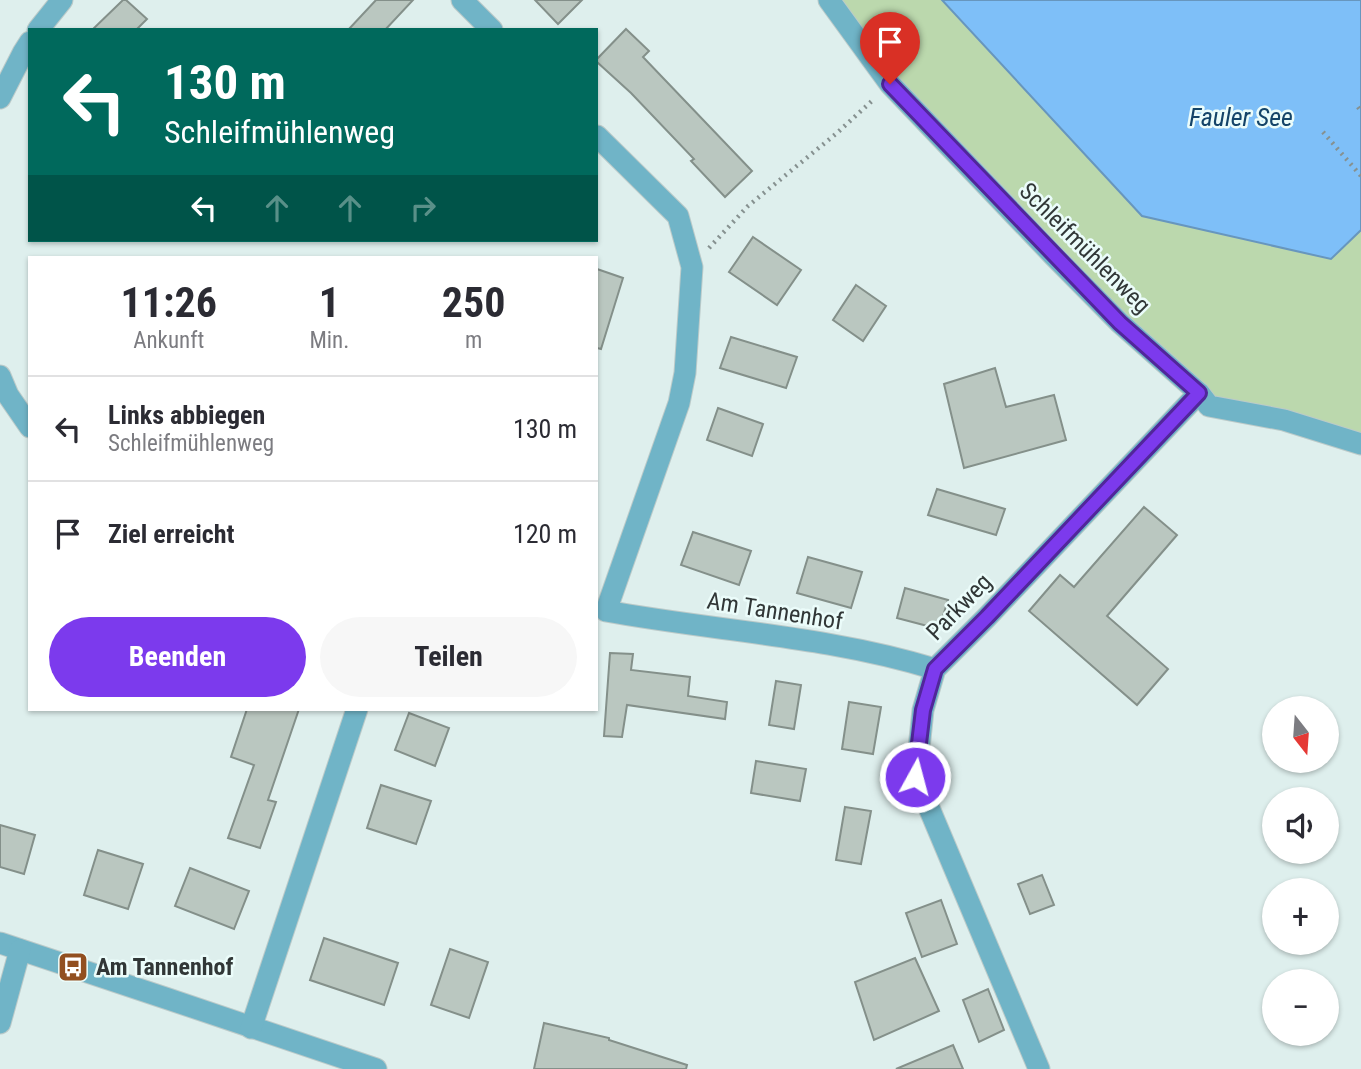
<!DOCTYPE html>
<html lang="de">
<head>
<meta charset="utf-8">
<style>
  :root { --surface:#fff; --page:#f7f7f7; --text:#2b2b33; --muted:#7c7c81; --line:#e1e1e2; --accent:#7c3aed }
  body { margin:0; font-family:"Roboto Condensed",sans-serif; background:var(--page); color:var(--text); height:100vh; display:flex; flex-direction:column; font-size:26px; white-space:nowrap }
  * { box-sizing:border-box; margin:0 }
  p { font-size:23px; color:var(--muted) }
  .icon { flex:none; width:38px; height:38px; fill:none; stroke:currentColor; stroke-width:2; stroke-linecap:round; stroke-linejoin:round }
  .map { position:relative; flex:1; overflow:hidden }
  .details { position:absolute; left:28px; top:256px; width:570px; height:455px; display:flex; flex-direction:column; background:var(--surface); border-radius:0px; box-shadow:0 2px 5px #0004 }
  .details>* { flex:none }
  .banner { position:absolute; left:28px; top:28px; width:570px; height:214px; border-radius:0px; box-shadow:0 2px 5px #0004; background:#00695c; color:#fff; overflow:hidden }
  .needle { width:46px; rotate:163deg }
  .tools { position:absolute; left:1262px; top:696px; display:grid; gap:14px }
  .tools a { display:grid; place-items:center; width:77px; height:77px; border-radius:50%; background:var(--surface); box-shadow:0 2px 5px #0004; font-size:35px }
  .pin { position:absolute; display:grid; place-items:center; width:60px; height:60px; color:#fff; margin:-72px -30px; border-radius:50% 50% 50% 0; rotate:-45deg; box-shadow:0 0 7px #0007 }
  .pin .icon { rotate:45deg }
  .me { position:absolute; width:77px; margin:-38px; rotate:7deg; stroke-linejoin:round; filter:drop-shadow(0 0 5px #0008) }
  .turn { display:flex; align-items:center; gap:24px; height:147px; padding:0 21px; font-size:32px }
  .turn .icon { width:91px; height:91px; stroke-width:2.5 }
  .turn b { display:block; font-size:49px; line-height:60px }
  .lanes { display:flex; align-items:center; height:66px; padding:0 21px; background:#0003; justify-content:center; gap:35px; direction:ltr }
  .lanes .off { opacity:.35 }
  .eta { display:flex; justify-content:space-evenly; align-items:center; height:119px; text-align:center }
  .eta b { font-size:42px; font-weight:700; line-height:49px }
  .button { display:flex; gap:14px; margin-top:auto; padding:14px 21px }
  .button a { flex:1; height:80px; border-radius:42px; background:var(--accent); color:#fff; font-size:28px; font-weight:700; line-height:80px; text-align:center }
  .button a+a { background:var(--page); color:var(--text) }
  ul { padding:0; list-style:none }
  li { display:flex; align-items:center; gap:21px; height:105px; padding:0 21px; border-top:2px solid var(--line) }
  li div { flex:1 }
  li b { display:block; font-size:26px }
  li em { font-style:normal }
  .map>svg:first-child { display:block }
  .green { fill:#bbd8ad }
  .water { fill:#7ebff8; stroke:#6796be; stroke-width:2 }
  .building { fill:#bac7c0; stroke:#84908a; stroke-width:2 }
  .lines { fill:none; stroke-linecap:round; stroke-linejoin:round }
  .minor-casing { stroke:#bbcac9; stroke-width:23 }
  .path { stroke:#869190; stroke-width:4.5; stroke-dasharray:2 5; stroke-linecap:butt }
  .minor { stroke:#70b4c7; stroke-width:21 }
  .route-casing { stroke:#51269a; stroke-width:18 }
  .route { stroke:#7c3aed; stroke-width:12 }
  .labels { text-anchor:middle; stroke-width:5; stroke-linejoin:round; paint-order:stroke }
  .street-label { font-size:24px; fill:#313737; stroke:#ebfcfa }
  .poi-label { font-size:24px; font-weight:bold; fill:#313737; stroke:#ebfcfa; text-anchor:start }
  .water-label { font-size:26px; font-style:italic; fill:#144469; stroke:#ebfcfa }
</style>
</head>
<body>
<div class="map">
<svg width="1361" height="1069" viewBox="0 0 1361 1069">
  <rect width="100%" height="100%" fill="#deefed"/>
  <polygon class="green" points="829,0 942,0 1142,216 1331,259 1361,230 1361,444 1209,406 1054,256"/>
  <polygon class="water" points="942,0 1361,0 1361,230 1331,259 1142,216"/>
  <g class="building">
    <polygon points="123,0 126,0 147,19 136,30 92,30"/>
    <polygon points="376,0 413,0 385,30 348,30"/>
    <polygon points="535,0 582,0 558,24"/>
    <polygon points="626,29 649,51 643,57 752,171 725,197 691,161 694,159 631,93 597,62 597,59"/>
    <polygon points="753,237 801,270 777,305 729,272"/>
    <polygon points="597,269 623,278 601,349 597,348"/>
    <polygon points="856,285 886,306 863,341 833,320"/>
    <polygon points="731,337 797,357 786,388 720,368"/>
    <polygon points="995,368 1006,407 1054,395 1066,440 964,468 944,384"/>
    <polygon points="718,408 763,424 752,456 707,440"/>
    <polygon points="937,489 1005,509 996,535 928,515"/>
    <polygon points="1144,507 1177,535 1107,616 1168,669 1137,705 1029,611 1060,575 1074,587"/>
    <polygon points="693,532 751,551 739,585 681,565"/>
    <polygon points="808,557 862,572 851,608 797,593"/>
    <polygon points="905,588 948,600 939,629 897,618"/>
    <polygon points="610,653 633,654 631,670 690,677 688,696 727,702 725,719 627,705 622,737 604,736"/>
    <polygon points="776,681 801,685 794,729 769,725"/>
    <polygon points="849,702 881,707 873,754 842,749"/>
    <polygon points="247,709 299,709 268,800 276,802 260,848 228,838 254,765 231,757"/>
    <polygon points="409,713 449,728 435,766 395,750"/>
    <polygon points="756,761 806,769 800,801 751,793"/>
    <polygon points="381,785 431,801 416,844 367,828"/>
    <polygon points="845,807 871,811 861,864 836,860"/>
    <polygon points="0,825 35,835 24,874 0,867"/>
    <polygon points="98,850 143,864 128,909 84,895"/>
    <polygon points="190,868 249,891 234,929 175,906"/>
    <polygon points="1042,875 1054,905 1030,914 1018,884"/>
    <polygon points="941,900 957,944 922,957 906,913"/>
    <polygon points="324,938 398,963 384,1005 310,980"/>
    <polygon points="450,949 488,962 469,1018 431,1005"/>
    <polygon points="915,958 939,1011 874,1040 855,982"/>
    <polygon points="988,989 1004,1030 979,1042 963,1000"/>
    <polygon points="544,1023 609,1038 609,1040 687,1065 686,1069 534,1069"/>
    <polygon points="953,1045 963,1069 896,1069"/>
  </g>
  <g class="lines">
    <g class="minor-casing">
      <g id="minor">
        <polyline points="462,0 492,30"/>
        <polyline points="829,0 890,84 1054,256 1120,323 1199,393 1209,406 1284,420 1361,444"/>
        <polyline points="38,30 62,0"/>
        <polyline points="0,98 23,53 30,42"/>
        <path d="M597,136L678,216L692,267L685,373L679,403L606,611C715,631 828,636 935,669"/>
        <polyline points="0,376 8,395 30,427"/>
        <path d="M0,943C126,984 250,1027 376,1069"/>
        <polyline points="0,1023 20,950"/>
        <polyline points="251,1028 357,709"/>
        <polyline points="1039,1069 916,777 923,710 935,669 987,617 1199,393"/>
      </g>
    </g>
    <g class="path">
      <polyline points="1358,107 1361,111"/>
      <polyline points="1323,132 1361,176"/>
      <polyline points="709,248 748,206 837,133 874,99"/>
    </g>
    <use href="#minor" class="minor"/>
  </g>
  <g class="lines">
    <g class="route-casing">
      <polyline id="route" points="890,84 1120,323 1199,393 987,617 935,669 923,710 915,777"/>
    </g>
    <use href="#route" class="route"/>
  </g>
  <defs>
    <g id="bus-square" transform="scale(1.575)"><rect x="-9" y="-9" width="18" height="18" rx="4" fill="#924f20" stroke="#ebfcfa"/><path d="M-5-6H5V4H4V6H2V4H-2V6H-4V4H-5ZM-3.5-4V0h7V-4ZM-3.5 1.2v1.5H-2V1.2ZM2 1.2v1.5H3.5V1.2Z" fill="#fff"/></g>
  </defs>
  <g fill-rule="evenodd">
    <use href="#bus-square" x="73" y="967"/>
  </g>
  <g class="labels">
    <g class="street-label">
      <text transform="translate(1085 248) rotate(45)" y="8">Schleifmühlenweg</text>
      <text transform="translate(959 607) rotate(-46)" y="8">Parkweg</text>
      <text transform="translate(775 611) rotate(9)" y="8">Am Tannenhof</text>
    </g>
    <g class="poi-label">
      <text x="96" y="975">Am Tannenhof</text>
    </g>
    <g class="water-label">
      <text x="1241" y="126">Fauler See</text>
    </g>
  </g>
</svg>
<div class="tools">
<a><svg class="needle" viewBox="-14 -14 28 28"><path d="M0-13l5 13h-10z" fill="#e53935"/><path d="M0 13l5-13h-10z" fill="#7c7c81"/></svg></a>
<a><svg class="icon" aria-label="sound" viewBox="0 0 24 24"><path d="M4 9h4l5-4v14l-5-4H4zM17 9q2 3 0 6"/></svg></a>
<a>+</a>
<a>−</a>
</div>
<div class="pin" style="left:890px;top:84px;background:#d93025"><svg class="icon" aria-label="arrive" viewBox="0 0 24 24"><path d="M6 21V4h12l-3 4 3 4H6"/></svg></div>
<svg class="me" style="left:915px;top:777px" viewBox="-20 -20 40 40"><circle r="17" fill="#7c3aed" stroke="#fff" stroke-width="3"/><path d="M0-11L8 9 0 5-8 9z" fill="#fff"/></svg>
<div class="banner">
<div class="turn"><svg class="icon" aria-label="left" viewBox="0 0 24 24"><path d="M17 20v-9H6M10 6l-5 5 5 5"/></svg><div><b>130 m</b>Schleifmühlenweg</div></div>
<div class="lanes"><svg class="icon" aria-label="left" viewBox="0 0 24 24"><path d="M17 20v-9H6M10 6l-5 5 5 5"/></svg><svg class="icon off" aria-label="ahead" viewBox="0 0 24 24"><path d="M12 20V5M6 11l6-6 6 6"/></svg><svg class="icon off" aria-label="ahead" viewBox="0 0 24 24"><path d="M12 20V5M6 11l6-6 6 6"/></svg><svg class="icon off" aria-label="right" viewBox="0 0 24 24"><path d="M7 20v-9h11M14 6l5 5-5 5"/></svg></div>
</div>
<section class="details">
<div class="eta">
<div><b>11:26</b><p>Ankunft</p></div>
<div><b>1</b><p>Min.</p></div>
<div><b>250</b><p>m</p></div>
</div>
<ul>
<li><svg class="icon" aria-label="left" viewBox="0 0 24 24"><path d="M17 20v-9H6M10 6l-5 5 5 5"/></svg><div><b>Links abbiegen</b><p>Schleifmühlenweg</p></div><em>130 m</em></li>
<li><svg class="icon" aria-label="arrive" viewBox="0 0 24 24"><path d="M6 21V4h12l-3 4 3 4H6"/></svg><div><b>Ziel erreicht</b></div><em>120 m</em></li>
</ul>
<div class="button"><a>Beenden</a><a>Teilen</a></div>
</section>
</div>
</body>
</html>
